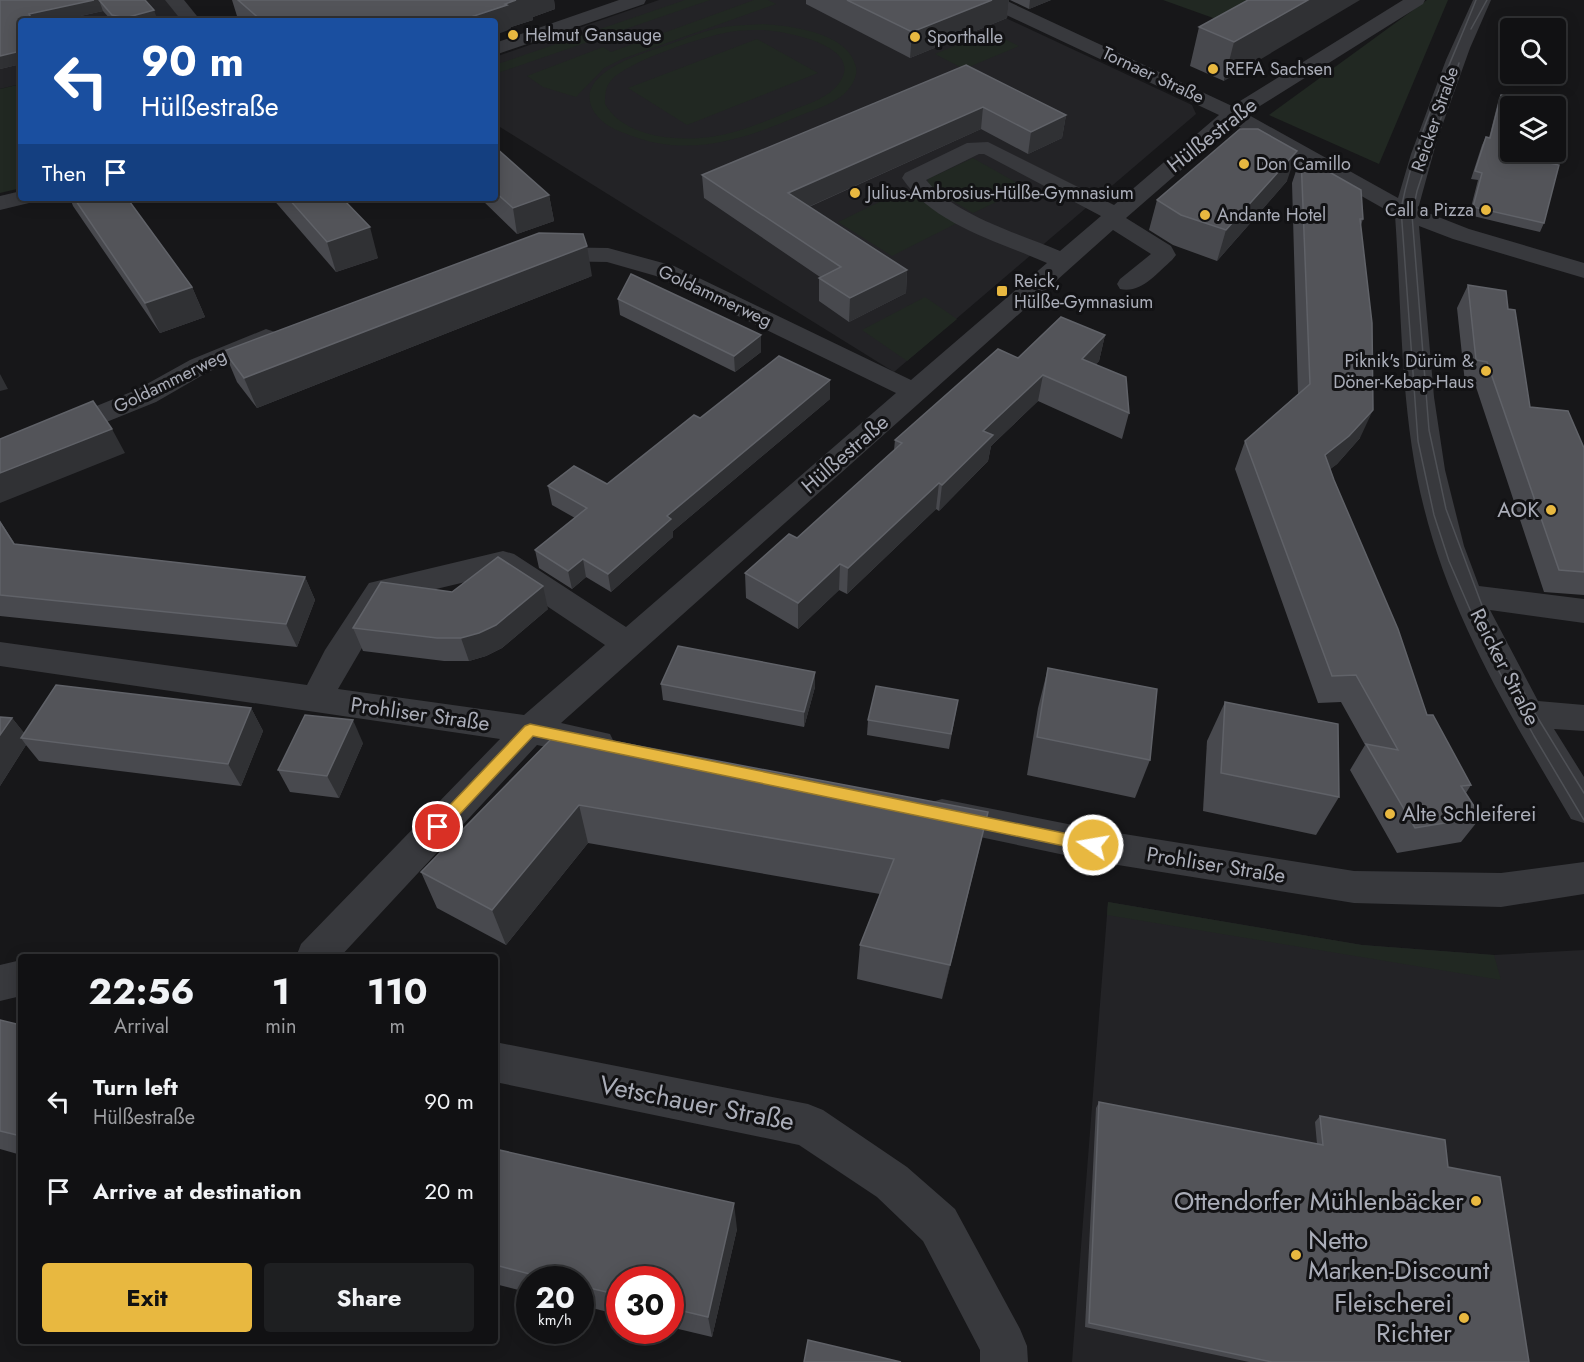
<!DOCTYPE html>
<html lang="en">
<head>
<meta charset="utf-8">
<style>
  :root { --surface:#111113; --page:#1e1f21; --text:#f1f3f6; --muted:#9c9da0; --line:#303133; --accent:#e8b840 }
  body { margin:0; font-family:Jost,sans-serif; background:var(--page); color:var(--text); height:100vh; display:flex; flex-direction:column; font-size:22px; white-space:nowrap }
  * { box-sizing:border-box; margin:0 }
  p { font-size:20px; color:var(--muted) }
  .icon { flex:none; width:33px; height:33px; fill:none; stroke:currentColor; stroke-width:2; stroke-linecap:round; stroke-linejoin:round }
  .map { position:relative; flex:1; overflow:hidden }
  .sheet { position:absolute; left:18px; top:954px; width:480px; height:390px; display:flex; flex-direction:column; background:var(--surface); border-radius:6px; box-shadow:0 3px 15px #0003,0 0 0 2px var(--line) }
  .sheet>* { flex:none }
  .guide { position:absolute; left:18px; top:18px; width:480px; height:183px; border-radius:6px; box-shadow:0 3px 15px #0003,0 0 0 2px var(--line); background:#1a4fa0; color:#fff; overflow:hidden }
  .controls { position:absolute; left:1500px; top:18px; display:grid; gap:12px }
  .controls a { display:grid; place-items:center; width:66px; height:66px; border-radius:6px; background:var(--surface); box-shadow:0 3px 15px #0003,0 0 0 2px var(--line); font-size:30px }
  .speed { position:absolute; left:516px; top:1266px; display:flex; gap:12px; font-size:30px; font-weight:700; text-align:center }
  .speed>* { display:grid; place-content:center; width:78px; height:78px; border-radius:50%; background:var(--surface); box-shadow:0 3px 15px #0003,0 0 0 2px var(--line); line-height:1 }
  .speed small { font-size:15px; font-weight:400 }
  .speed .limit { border:9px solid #d22; background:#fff; color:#111 }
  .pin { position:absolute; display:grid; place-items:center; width:51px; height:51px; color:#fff; margin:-26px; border:3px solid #fff; border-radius:50%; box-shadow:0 2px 6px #0007 }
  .me { position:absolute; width:66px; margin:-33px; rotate:282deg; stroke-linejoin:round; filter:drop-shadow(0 0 4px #0008) }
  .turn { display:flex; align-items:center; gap:21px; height:126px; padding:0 24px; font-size:27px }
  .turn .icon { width:78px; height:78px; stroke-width:2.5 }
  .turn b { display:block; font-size:42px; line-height:51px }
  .then { display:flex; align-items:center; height:57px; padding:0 24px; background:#0003; gap:12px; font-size:22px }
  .eta { display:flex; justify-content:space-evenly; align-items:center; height:102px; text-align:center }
  .eta b { font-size:36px; font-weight:700; line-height:42px }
  .action { display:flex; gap:12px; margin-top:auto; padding:12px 24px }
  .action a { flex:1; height:69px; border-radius:6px; background:var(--accent); color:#111; font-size:24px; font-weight:700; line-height:69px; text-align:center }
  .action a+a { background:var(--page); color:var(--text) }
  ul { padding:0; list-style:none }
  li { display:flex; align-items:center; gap:18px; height:90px; padding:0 24px }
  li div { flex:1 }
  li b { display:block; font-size:22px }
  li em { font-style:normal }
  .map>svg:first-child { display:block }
  .built { fill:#232326 }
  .green { fill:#212822; fill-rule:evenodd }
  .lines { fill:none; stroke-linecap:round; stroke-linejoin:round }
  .minor { fill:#38393d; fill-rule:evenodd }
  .tram { stroke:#4f5156; stroke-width:1.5 }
  .wall { fill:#48494e }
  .shaded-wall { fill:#303134 }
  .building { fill:#535459; stroke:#606268; stroke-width:1.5 }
  .route { fill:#e8b840; stroke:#97782a; stroke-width:1.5 }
  .poi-dot { fill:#e8b840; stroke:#121214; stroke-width:2 }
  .labels { text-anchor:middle; stroke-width:6; stroke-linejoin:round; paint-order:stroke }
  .far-poi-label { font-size:18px; fill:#aaadb8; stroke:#121214; text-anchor:start }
  .far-street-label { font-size:18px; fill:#aaadb8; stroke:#121214 }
  .street-label { font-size:21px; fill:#aaadb8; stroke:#121214 }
  .poi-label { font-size:21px; fill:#aaadb8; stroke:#121214; text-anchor:end }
  .near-street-label { font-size:26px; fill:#aaadb8; stroke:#121214 }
  .near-poi-label { font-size:26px; fill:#aaadb8; stroke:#121214; text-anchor:end }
</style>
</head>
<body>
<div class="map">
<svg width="1584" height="1362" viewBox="0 0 1584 1362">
  <rect width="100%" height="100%" fill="#171719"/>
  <g class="built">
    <polygon points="0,0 179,0 198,21 21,21 21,84 0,89"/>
    <polygon points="659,0 967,0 1192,105 1196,114 894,372 495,124 495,57"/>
    <polygon points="1108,902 1362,945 1494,955 1584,950 1584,1362 1072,1362"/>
  </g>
  <g class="green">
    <polygon points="685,0 710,0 495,74 495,65"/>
    <polygon points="754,0 768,0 776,4 622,59 604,68 576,97 543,87 527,76 603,47 611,52"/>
    <polygon points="1163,0 1272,0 1230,24"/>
    <polygon points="1427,0 1448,0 1379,164 1269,115"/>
    <path d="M763,24C792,26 849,33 856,67C858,77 851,88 843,95C830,106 810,111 794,118C737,142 684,158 624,133C612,129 598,121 592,108C576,72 644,53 667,45C684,39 701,32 718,28C733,25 748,25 763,24ZM762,30C786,31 873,47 835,88C823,100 805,105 790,111C769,120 748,129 726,134C689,143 626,141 605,104C605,96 605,88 610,82C623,63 701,37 725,33C737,30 750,30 762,30Z"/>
    <polygon points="990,32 1019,46 964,69 935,54"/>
    <polygon points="757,39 818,73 687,125 628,88"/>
    <polygon points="21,84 21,188 0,193 0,89"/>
    <polygon points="973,158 1026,188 973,213 928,186 928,179"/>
    <polygon points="902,191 914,191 963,220 892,256 838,222"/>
    <polygon points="925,297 957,319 907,361 862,330"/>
    <polygon points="1108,902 1362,945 1494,955 1501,980 1107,915"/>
  </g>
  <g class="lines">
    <g class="minor">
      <polygon points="165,0 184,0 201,21 182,21"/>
      <polygon points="619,0 646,0 644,4 495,55 495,43"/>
      <path d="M981,0H1005L1232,106L1403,0H1425L1423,4L1247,114L1398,198L1411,154L1446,60L1473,0H1491L1470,48L1437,140L1418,209L1469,229L1584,263V278L1453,239L1419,226L1434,397L1445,470L1464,546L1479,586L1584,599V623L1490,610L1538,701L1584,705V731L1554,729L1584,777V823L1571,819C1513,720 1452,621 1424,508C1400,413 1402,312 1395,215L1234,124L1126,218L1171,246L1176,255L1172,260C1157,273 1141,294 1120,289L1117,284L1120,279L1151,254L1113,230L561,723L610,734L615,744L610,754L598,758L537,745L340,957H296L301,944L500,739L0,666V642L307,685L325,650L369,583L503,551L514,554L626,627L896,393L656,276L607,262L545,261L537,259L533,254L537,249L545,247L608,248L674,266L911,380L1047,263C997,241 934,225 902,178L905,173L967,143L988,142L1114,205L1219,115L983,4ZM979,154H984L1101,216L1060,251C1018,233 956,216 926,180ZM499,574L605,645L524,715L338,689L390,600Z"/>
      <polygon points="21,191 21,198 32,198 29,203 0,210 0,196"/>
      <polygon points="266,329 275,332 279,337 275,342 208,372 156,402 0,465 0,445 136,390 190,360"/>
      <polygon points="942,799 1093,829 1354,871 1501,873 1584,862 1584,894 1501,907 1354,903 1093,861 942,829 929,825 924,814 929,803"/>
      <polygon points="21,960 21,996 0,1001 0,965"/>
      <polygon points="495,1042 808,1104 823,1110 907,1167 955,1209 1020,1329 1027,1346 1028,1362 980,1362 980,1350 923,1241 877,1197 799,1145 495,1082"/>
    </g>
    <g class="tram">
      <path d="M1476,0C1449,68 1415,137 1401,209L1418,441L1434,515L1449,561L1488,651L1534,736L1584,820"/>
      <polyline points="1471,29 1487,0"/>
      <polyline points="1459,63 1417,191 1412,215 1429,430 1446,509 1493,635 1536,715 1584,793"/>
    </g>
  </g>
  <g class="wall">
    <polygon points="0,0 145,0 158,21 112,21 103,11 58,21 21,21 21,64 0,69"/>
    <polygon points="232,0 554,0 555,9 533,17 533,20 511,27 511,29 495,21 243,21 237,16"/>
    <polygon points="806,0 1009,0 1007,18 910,58 806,4"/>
    <polygon points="1010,0 1051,0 1029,9"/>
    <polygon points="1248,0 1224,81 1190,66 1199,27"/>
    <polygon points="966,65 1066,115 1062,138 1028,154 981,129 809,207 907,270 906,293 849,322 819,301 819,278 820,277 704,198 702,175"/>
    <polygon points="1501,95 1510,106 1539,161 1544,223 1540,232 1469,215 1478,180 1471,179 1482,145 1486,137 1489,138 1498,102"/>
    <polygon points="495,147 549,195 554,221 517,234 480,198 495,198"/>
    <polygon points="1301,156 1363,219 1361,225 1360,438 1337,464 1330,469 1427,715 1471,785 1466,793 1481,817 1461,842 1397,853 1350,770 1365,745 1341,702 1318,703 1235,469 1245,441 1298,394 1292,183"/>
    <polygon points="1287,181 1217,261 1173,245 1149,230 1157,200"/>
    <polygon points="70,198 127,198 192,287 205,317 160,333 73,206"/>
    <polygon points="272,198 342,198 378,258 336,272"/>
    <polygon points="592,276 257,408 237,382 224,351"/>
    <polygon points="1468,285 1508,309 1530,407 1584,448 1584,595 1544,592 1475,384 1465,383 1457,308"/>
    <polygon points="618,299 761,352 735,372 620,315"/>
    <polygon points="1105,335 1099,361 1096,364 1129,413 1122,439 1038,401 991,446 988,461 939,511 936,509 847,594 839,590 798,629 746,598 745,573 797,538 894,450 895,440 1018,358"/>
    <polygon points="830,399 673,531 673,537 611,592 586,577 572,589 539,568 535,550 575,518 552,505 548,486 607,484 700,418"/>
    <polygon points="0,521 15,544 305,577 315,600 297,647 0,616"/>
    <polygon points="548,609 502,648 486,656 469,661 444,661 363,651 353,628"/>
    <polygon points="1048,668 1150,760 1135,798 1027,775 1038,708"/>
    <polygon points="815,672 815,687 804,727 663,700 661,684"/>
    <polygon points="958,700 949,749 867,735 868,720"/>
    <polygon points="1225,702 1339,797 1316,835 1203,811 1207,741"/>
    <polygon points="251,708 263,731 241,786 39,761 26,745 0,786 0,717 12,718 24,733"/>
    <polygon points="559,731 988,812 979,850 942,999 857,979 860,945 880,894 588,843 506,945 437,908 421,872"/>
    <polygon points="363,743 339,798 290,792 278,770"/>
    <polygon points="0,1020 21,1025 21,1155 0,1149"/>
    <polygon points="1099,1102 1317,1144 1315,1122 1320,1116 1448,1167 1529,1362 1249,1362 1085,1327 1096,1108"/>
    <polygon points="495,1149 737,1229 712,1337 670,1327 670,1280 620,1280 620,1315 580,1305 580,1280 530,1280 530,1293 495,1284"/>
  </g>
  <g class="shaded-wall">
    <polygon points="94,0 99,0 103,11 58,21 32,21 29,14"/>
    <polygon points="516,0 554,0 555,9 533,17 533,20 511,27 511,29 495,35 495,21 459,21"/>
    <polygon points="992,0 1009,0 1007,18 910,58 912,32"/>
    <polygon points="1030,0 1051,0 1029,9"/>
    <polygon points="1308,0 1360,0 1224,81 1234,42"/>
    <polygon points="154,10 158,21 126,21 125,18"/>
    <polygon points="21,51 21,64 0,69 0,56"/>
    <polygon points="983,107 981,129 788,216 788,193"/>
    <polygon points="1066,115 1062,138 1028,154 1031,132"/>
    <polygon points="1297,151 1287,181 1217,261 1226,230"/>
    <polygon points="549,195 554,221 517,234 513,208"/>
    <polygon points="370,227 378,258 336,272 327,242"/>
    <polygon points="587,246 592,276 257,408 244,378"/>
    <polygon points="907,270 906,293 849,322 850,298"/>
    <polygon points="192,287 205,317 160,333 145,303"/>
    <polygon points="761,335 761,352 735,372 734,356"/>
    <polygon points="1105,335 1099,361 1076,384 1082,359"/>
    <polygon points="0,374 8,389 0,391"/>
    <polygon points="1043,375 1038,401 991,446 988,461 939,511 942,485 983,431"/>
    <polygon points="830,380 830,399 673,531 673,537 611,592 608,574 667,516"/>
    <polygon points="1373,410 1360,438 1337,464 1313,483 1325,455"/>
    <polygon points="112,429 125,453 0,503 0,473"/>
    <polygon points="939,483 936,509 847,594 848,568"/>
    <polygon points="583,559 586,577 572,589 568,571"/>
    <polygon points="840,564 839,590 798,629 798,603"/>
    <polygon points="305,577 315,600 297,647 286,624"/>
    <polygon points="543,586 548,609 502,648 486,656 469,661 461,638"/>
    <polygon points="815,672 815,687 804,727 804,712"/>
    <polygon points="251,708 263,731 241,786 228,764"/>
    <polygon points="12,718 29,739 21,738 26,745 0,786 0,735"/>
    <polygon points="353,720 363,743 339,798 327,776"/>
    <polygon points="579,805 588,843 506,945 492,910"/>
    <polygon points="988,812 979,850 942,999 950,965"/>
    <polygon points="734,1203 737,1229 712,1337 708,1317"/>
  </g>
  <g class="building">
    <polygon points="0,0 94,0 29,14 33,21 21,21 21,51 0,56"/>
    <polygon points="99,0 145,0 154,10 125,18 112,15"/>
    <polygon points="238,0 516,0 505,4 507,5 459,21 262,21"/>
    <polygon points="847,0 992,0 912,32"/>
    <polygon points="1248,0 1308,0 1234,42 1199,27"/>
    <polygon points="966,65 1066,115 1031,132 983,107 788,193 907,270 850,298 819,278 841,267 702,175"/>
    <polygon points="1501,95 1537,102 1536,106 1510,106 1510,152 1542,152 1539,161 1559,165 1544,223 1473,207 1482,173 1475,171 1486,137 1490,138"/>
    <polygon points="1240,129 1258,129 1297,151 1226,230 1181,215 1157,200"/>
    <polygon points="495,147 549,195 513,208 495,192"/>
    <polygon points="1301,156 1361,190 1363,219 1360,219 1372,323 1373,410 1349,436 1325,455 1334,480 1398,629 1427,715 1433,715 1471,785 1461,786 1481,817 1415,828 1366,744 1398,750 1356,675 1332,676 1245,441 1310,384"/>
    <polygon points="74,198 127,198 192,287 145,303"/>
    <polygon points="288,198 342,198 370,227 327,242"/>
    <polygon points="539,233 583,234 587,246 244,378 224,351"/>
    <polygon points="631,274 761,335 734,356 618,299"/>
    <polygon points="1468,285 1506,291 1508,309 1515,310 1530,407 1568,411 1584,448 1584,572 1559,570 1487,362 1476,360"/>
    <polygon points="1061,317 1105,335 1082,359 1126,377 1129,413 1043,375 983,431 993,435 942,485 939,483 848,568 840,564 798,603 745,573 789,534 797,538 902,443 895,440 998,349 1018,358"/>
    <polygon points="779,356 830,380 667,516 671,519 608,574 583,559 568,571 535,550 587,508 548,486 574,466 607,484 694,415 700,418"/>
    <polygon points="93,401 112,429 0,473 0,439"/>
    <polygon points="0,522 14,544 305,577 286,624 0,595"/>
    <polygon points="498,557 543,586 496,625 479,633 461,638 437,638 353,628 381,582 452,592"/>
    <polygon points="678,646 815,672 804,712 661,684"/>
    <polygon points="1048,668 1157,689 1150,760 1037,737"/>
    <polygon points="56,685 251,708 228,764 21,738"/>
    <polygon points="876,686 958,700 951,734 868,720"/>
    <polygon points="1225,702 1338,724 1339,797 1221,773"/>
    <polygon points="305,715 353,720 327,776 278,770"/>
    <polygon points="0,717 12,718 0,735"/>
    <polygon points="559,731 988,812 950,965 860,945 894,859 579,805 492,910 421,872"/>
    <polygon points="0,1020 21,1025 21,1136 0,1131"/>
    <polygon points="1099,1102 1323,1145 1320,1116 1445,1140 1448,1167 1500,1177 1529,1362 1272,1362 1089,1323"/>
    <polygon points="495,1149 734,1203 708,1317 670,1308 670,1280 620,1280 620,1295 580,1286 580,1280 553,1280 495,1265"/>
    <polygon points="808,1340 901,1362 804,1362"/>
  </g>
  <polygon class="route" points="530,724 1093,839 1098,841 1100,845 1098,850 1093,852 533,736 443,832 438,833 433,832 430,827 433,823 525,726"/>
  <g class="poi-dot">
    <circle cx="513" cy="35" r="6"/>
    <circle cx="915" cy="37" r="6"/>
    <circle cx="1213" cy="69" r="6"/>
    <circle cx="1244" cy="164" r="6"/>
    <circle cx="855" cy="193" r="6"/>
    <circle cx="1486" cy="210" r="6"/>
    <circle cx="1205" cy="215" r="6"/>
    <rect x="996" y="285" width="12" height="12" rx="3"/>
    <circle cx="1486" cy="371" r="6"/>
    <circle cx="1551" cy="510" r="6"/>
    <circle cx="1390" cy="814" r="6"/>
    <circle cx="1476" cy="1201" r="6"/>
    <circle cx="1296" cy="1255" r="6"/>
    <circle cx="1464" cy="1318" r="6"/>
  </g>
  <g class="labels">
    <g class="far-poi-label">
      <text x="525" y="41">Helmut Gansauge</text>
      <text x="927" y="43">Sporthalle</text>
      <text x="1225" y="75">REFA Sachsen</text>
      <text x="1256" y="170">Don Camillo</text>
      <text x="867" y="199">Julius-Ambrosius-Hülße-Gymnasium</text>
      <text x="1474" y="216" text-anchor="end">Call a Pizza</text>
      <text x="1217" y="221">Andante Hotel</text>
      <text x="1014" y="287">Reick,<tspan x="1014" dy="21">Hülße-Gymnasium</tspan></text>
      <text x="1474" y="367" text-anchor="end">Piknik's Dürüm &amp;<tspan x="1474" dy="21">Döner-Kebap-Haus</tspan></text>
    </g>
    <g class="far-street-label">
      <text transform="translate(1153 75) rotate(25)" y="6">Tornaer Straße</text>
      <text transform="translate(1435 119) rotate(-71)" y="6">Reicker Straße</text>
      <text transform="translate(715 296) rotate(25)" y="6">Goldammerweg</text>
      <text transform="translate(170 381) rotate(-26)" y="6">Goldammerweg</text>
    </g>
    <g class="street-label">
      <text transform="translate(1212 135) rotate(-38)" y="7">Hülßestraße</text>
      <text transform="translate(845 454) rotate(-41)" y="7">Hülßestraße</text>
      <text transform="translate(1505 667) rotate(63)" y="7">Reicker Straße</text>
      <text transform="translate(420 714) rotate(8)" y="7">Prohliser Straße</text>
      <text transform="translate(1216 865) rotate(9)" y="7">Prohliser Straße</text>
    </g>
    <g class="poi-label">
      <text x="1539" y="517">AOK</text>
      <text x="1402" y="821" text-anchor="start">Alte Schleiferei</text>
    </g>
    <g class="near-street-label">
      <text transform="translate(697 1103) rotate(11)" y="9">Vetschauer Straße</text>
    </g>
    <g class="near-poi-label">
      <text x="1464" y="1210">Ottendorfer Mühlenbäcker</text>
      <text x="1308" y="1249" text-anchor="start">Netto<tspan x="1308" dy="30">Marken-Discount</tspan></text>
      <text x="1452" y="1312">Fleischerei<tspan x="1452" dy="30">Richter</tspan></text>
    </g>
  </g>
</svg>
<div class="controls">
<a><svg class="icon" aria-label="search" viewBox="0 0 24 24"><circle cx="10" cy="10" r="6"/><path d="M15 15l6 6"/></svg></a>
<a><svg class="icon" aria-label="layers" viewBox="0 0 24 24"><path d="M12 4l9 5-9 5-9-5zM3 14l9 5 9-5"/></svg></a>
</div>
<div class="speed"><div>20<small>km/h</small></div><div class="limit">30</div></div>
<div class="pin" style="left:438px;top:827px;background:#d93025"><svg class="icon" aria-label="arrive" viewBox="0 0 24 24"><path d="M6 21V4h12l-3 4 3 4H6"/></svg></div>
<svg class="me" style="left:1093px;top:845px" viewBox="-20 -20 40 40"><circle r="17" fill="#e8b840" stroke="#fff" stroke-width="3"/><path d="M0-11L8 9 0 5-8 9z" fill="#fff"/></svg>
<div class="guide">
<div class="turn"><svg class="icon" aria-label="left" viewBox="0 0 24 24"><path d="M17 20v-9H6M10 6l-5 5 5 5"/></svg><div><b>90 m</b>Hülßestraße</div></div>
<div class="then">Then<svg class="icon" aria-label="arrive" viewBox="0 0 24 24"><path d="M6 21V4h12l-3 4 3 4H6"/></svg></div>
</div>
<section class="sheet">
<div class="eta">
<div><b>22:56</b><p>Arrival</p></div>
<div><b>1</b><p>min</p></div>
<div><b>110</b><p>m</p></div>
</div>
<ul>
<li><svg class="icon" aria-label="left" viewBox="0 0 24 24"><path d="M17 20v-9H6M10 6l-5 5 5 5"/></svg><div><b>Turn left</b><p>Hülßestraße</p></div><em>90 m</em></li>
<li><svg class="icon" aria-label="arrive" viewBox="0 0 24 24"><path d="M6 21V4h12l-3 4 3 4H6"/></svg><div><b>Arrive at destination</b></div><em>20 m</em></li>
</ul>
<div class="action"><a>Exit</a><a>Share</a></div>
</section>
</div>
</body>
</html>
